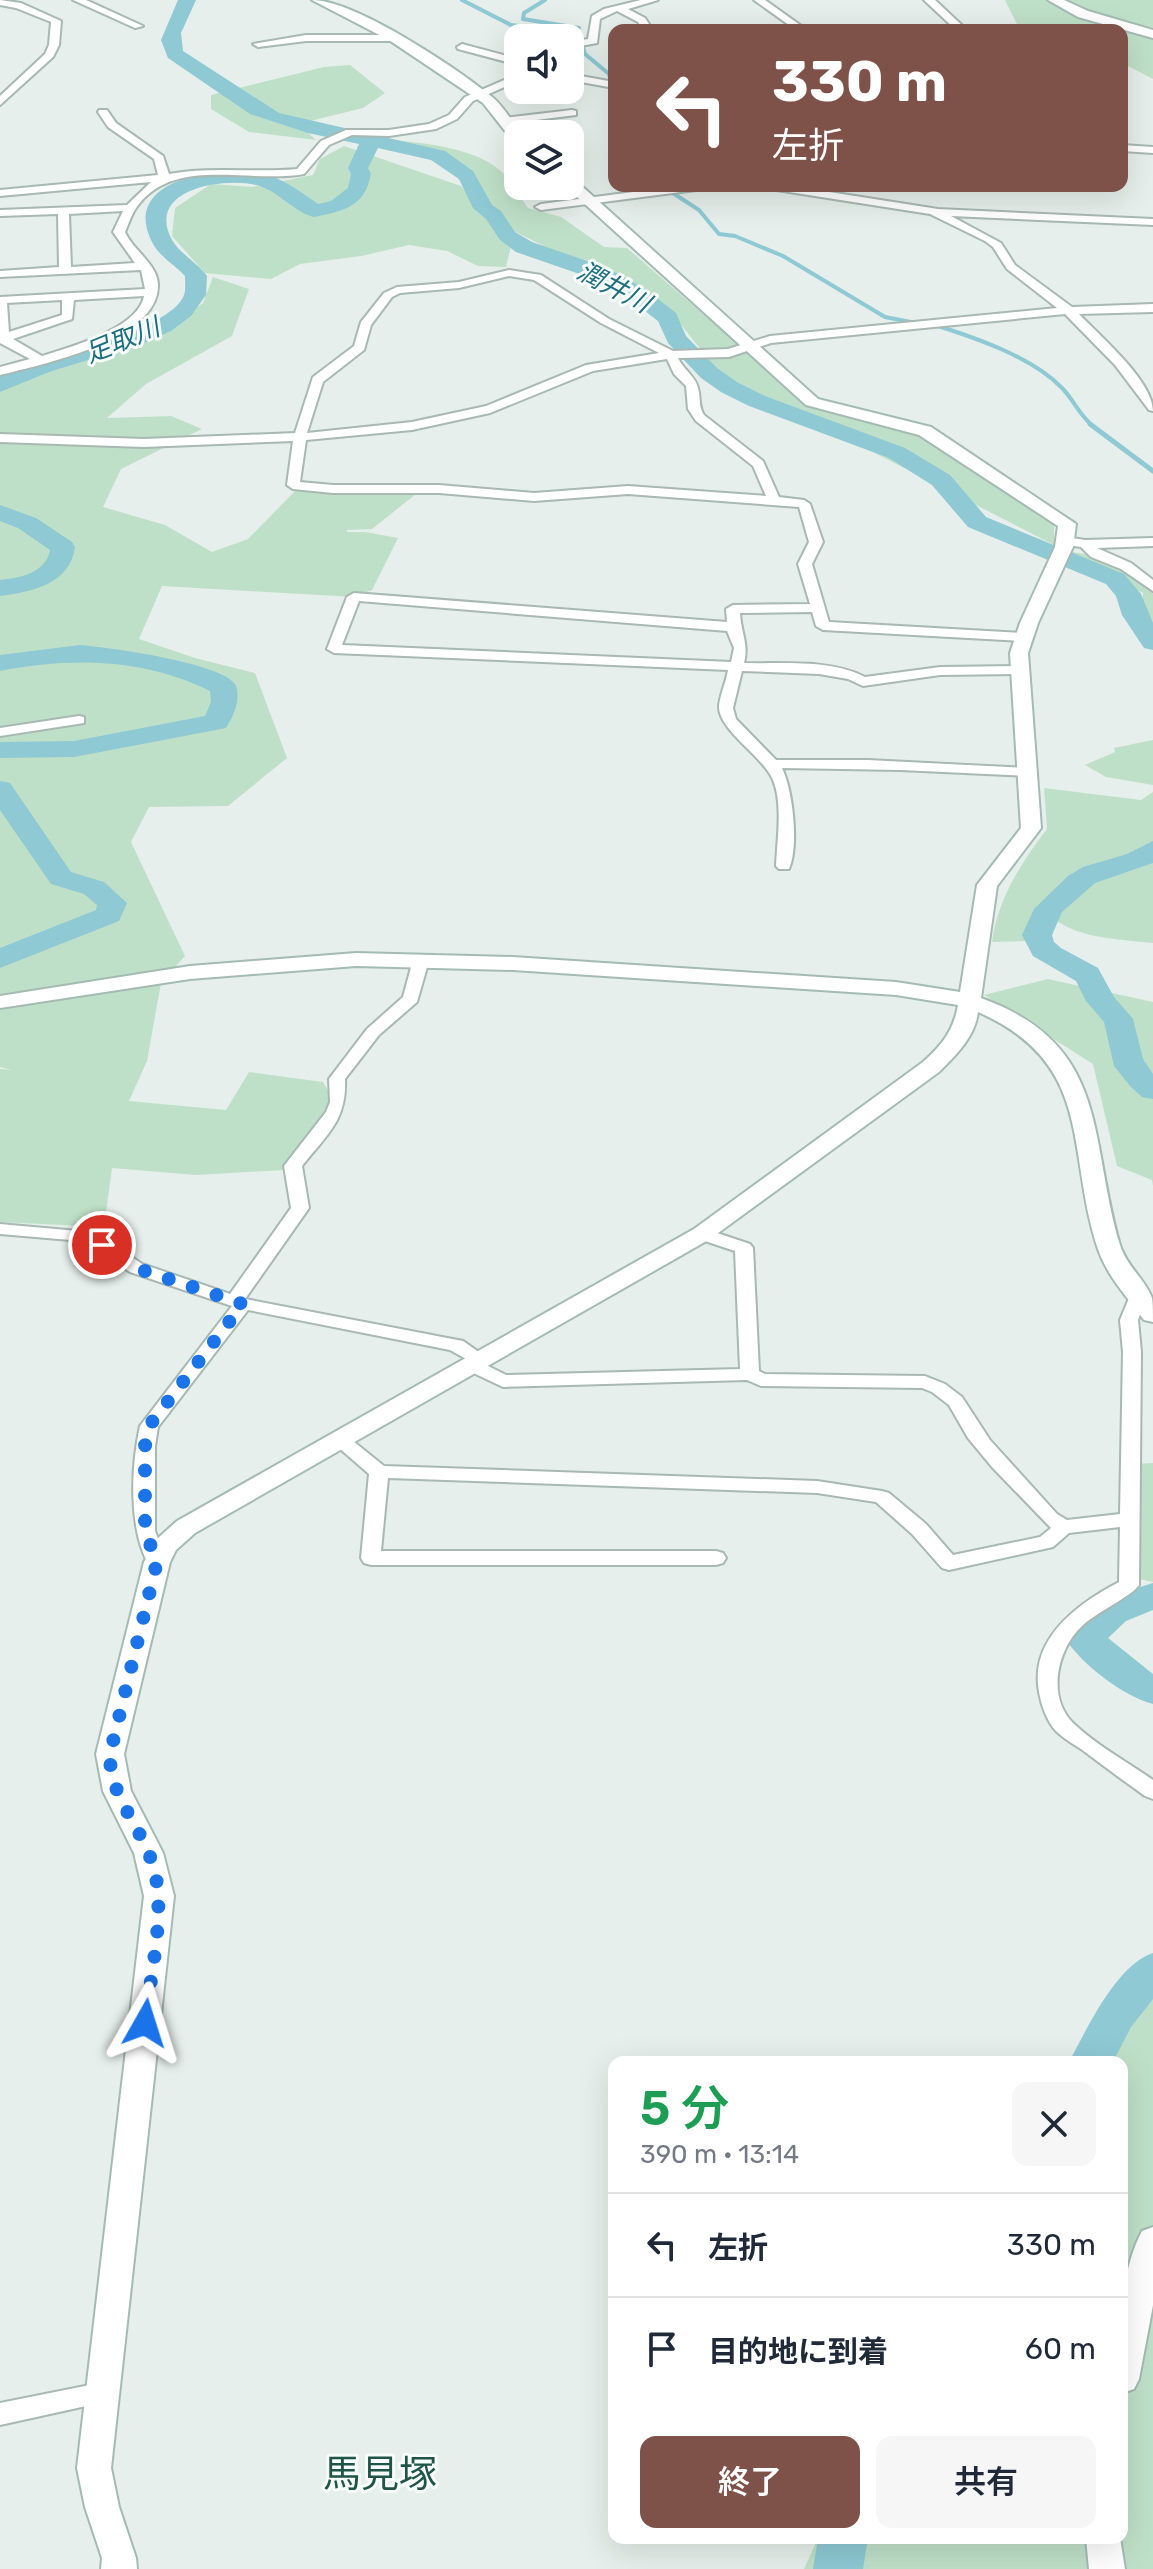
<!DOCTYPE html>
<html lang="ja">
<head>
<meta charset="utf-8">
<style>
  :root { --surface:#fff; --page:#f6f6f7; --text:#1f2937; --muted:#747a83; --line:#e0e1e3; --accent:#7f5249 }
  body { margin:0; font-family:Rubik,"Noto Sans JP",sans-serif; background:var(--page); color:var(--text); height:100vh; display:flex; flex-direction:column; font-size:30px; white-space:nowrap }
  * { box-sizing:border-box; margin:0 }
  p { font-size:26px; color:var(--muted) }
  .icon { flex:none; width:44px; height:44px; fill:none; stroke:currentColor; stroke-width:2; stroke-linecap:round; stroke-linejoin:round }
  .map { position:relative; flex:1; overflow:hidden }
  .side { position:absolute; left:608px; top:2056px; width:520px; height:488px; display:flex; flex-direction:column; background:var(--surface); border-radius:16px; box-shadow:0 8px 32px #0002 }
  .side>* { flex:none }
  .guide { position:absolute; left:608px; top:24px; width:520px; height:168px; border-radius:16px; box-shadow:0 8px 32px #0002; background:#7f5249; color:#fff; overflow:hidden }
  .controls { position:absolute; left:504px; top:24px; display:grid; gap:16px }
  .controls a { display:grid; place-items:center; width:80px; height:80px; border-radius:16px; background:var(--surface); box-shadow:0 8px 32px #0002; font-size:40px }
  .pin { position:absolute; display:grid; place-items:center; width:68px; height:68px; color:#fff; margin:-34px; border:4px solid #fff; border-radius:50%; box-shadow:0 2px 8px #0007 }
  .me { position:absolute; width:88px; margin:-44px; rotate:6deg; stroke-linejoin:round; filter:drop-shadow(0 0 6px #0008) }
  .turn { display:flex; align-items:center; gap:28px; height:168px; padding:0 32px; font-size:36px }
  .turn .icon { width:104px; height:104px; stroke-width:2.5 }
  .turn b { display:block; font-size:56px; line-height:68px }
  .round { display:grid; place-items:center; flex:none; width:84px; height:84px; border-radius:16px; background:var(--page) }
  .headline { display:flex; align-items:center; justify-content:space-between; height:136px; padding:0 32px }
  h1 { font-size:48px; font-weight:600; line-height:60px; color:#1e9e55 }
  .action { display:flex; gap:16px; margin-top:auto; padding:16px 32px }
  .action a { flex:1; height:92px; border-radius:16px; background:var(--accent); color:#fff; font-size:32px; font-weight:600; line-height:92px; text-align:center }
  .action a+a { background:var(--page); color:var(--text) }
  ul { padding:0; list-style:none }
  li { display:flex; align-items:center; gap:24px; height:104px; padding:0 32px; border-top:2px solid var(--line) }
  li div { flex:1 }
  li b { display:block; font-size:30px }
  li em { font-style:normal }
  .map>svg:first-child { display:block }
  .green { fill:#bfe0c8 }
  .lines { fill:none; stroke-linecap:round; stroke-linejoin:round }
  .stream-far1 { stroke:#8ec9d4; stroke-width:4 }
  .stream { stroke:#8ec9d4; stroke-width:5 }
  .river { fill:#8ec9d4; fill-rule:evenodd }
  .street-casing { stroke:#a8b8b2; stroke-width:4 }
  .secondary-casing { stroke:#a4bbb3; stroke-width:4 }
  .street { fill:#fff; fill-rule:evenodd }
  .secondary { fill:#fff; fill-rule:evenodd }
  .route { stroke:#1a73e8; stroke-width:14; stroke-dasharray:0 25.2 }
  .labels { text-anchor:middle; stroke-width:6; stroke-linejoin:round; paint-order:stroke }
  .far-water-label { font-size:26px; font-style:italic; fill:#1c6f80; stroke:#f7fbf9 }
  .near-quarter-label { font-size:38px; fill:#1f5548; stroke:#f7fbf9 }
</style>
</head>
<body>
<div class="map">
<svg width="1153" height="2569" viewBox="0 0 1153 2569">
  <rect width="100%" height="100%" fill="#e6efeb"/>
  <g class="green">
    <polygon points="1005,0 1153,0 1153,79 1122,63 1122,30 1020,30"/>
    <polygon points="350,65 385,93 363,108 298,124 316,140 249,132 211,109 211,95 324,67"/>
    <path d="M382,139C420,143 480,146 507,177C515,186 521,198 528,208L561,217L604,247L627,248L810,407L913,432L1054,525V545L719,373L676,318L615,282L500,224L445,164Z"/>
    <polygon points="344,146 461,186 511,246 506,267 478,266 447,251 409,245 361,256 300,264 271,279 205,273 172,236 175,208 211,184 252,187 313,175 320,159"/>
    <polygon points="213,277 249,289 232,336 146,384 107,418 171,416 202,429 121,469 103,507 165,525 212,552 248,539 296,490 416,494 372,529 347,530 347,532 365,532 398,538 372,590 354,597 162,586 139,639 195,658 255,673 287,758 228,806 149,807 131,842 185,956 161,983 147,1061 129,1101 226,1110 249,1072 323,1082 333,1100 284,1170 196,1175 112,1168 104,1227 0,1222 0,1069 12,1070 0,1067 0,374 55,356 160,335 203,303"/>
    <polygon points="1066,551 1108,558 1153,591 1153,624 1148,622 1142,609 1143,593"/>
    <polygon points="1153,740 1153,785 1106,777 1085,765 1115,752 1114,748"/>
    <path d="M1044,788L1141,800L1153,792V943C1118,939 1073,939 1047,913L1027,941L992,942C998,898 1021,863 1047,829Z"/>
    <polygon points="1048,979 1153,1002 1153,1186 1152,1180 1117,1166 1093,1064 984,995"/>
    <polygon points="1153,1463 1153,1582 1134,1578 1136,1464"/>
    <polygon points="1153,1990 1153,2569 804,2569 818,2538 1122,2538 1122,2062 1096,2062"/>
  </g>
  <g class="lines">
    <g class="stream-far1">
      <polyline points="462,0 511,25 579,33 585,54 609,74 614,93"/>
      <polyline points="545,0 524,13 523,19 579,28 572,31"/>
      <polyline points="662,186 699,210 719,234 735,236 783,256 885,317 916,323"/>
      <path d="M935,325C976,338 1032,357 1062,388C1074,400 1079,415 1093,426"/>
    </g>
    <polyline class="stream" points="1090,424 1153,471"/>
    <g class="river">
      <path d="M178,0H196L181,33L183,51L279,113L445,151L473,171L492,205L501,211L515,232L532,242L607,268L644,288L676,313L686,336L717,368L737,382L765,396L905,448L950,475L986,517L1124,574L1141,594L1153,623V650L1144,648L1122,615L1116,596L1106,584L968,527L932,485L889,458L749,406L721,392L701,378L668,343L658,321L628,298L591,278L516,252L500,240L486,219L473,208L459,179L431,160L378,148L368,168L371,174C365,207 343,211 314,217C294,212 280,193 260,186C227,176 144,188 172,240C180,254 198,263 207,276L206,295L191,316L171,331L146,342L49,372L0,392V376C38,359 171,332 184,295C186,290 185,281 185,276C174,264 158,256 151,240C121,177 224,165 264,174C284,179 301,192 318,204L331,201L348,188L351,174L348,168L359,144L308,133L250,114L168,58L161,40Z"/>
      <path d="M0,505L36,518L72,542L75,547C70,584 32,592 0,596V580C20,578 46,573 50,550L18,528L0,521Z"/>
      <path d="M80,645C105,647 227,663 236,686C241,700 233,717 226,728L216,730L74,757L0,758V742L74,741L205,716L211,702L210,691C144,658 71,657 0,671V655Z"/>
      <polygon points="0,781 10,783 71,872 104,882 127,903 119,921 0,968 0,948 96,910 97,905 84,894 51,884 0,810"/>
      <polygon points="1153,841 1153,863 1095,883 1062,912 1052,935 1054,942 1061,948 1098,968 1114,997 1133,1019 1143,1059 1153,1074 1153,1099 1142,1097 1131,1087 1114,1066 1104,1022 1086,1001 1076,981 1033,956 1022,935 1034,909 1068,876 1083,867 1127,854"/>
      <path d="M1153,1583V1610L1126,1621L1108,1638L1153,1674V1704C1123,1696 1081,1664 1065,1638C1084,1607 1119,1593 1153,1583Z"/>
      <path d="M1153,1953V1999L1131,2027L1113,2062H1069C1087,2029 1116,1965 1153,1953Z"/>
      <polygon points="818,2538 868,2538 863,2569 813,2569"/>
    </g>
    <g class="street-casing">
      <g id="street">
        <polygon points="0,0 21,3 61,21 59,45 53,57 0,105 0,96 45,54 49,45 51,22 16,8 0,5"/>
        <polygon points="73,0 86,0 143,26 135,28"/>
        <polygon points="641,0 658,0 628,9 645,18 653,30 643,30 638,22 617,11 600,19 597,43 570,48 570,42 588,39 592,16 604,9"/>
        <polygon points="754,0 765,0 807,30 796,30"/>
        <polygon points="924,0 935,0 967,30 956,30"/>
        <polygon points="306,35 395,35 400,38 395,41 306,41 258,47 253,44"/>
        <polygon points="462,44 518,59 518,65 458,49 457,47"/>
        <path d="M518,74V81L473,101L457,119L436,129L389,136L352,135L329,145L304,174C251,184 177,156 139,204C132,212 129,223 125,232C132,249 157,264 158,284C160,340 43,364 0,375V367L30,359L0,343V297L145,289L141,270L0,277V271L59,267L58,214L0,216V210L127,205L151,182L0,196V190L158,175L154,159L108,127L98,112L99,110H107L116,123L163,156L169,174C211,166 254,173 297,169L321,141L346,130H389L429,124L449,115L465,97ZM123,211L113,232L135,263L71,267L69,214ZM144,296C138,329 70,347 42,356L13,339L72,319L74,300ZM62,300V315L9,332L7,303Z"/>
        <polygon points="570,74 614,82 614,88 570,80"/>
        <polygon points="572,110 576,111 576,115 504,124 499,121 504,118"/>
        <polygon points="1122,145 1153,147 1153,153 1122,151"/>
        <polygon points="679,186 709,186 704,189 541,210 535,207 541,204"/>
        <path d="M765,186H791L938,209L1153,219V225L951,216L1001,243L1015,265L1072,307L1153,304V312L1079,314C1100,336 1153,381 1153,411L1149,410L1115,365L1065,314L771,343L729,357L678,358C683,369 696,377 698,388C701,398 698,406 704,415L763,461L779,497L804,500L810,504L823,542L812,564L829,622L1023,633L1030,637L1023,641L823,630L816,626L812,612L740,613C741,633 749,644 744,663C782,664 831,659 865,677L940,667L1018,666L1025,670L1018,674L940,675L863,686L848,679L819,674L742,671L733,708L736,719L776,760H868L1027,768L1034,772L1027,776L900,770L782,768C793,791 799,846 789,869H779L776,866C777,840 783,804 773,780C763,756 718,730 719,706C720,695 726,682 728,670L334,653L327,649L347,597L354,593L727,622L726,609L733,605L810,604L798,564L809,542L799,507L628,494L534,501L439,493H333L293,489L287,485L293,441L144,447L0,442V434L144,439L295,433L313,377L354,346L361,322L384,293L397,287L459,282L509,270L541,275L609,319L673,351L728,349L770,336L1057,308L1007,269L993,247L985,241L930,214L770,189ZM509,276L534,280L601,323L659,353L586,365L486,406L412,422L307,433L323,382L364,350L371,325L392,297L400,293L459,288ZM667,359L674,374L686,386L688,409L696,421L753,466L766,496L628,486L534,493L439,485H333L300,482L306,440L412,430L490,413L593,371ZM359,601L727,631L734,648L731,662L342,645Z"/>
        <polygon points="1065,537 1085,540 1153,538 1153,546 1097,548 1131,563 1153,580 1153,591 1121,569 1091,557 1081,547 1060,544 1058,541"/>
        <polygon points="79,716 84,717 84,723 0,736 0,728"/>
        <path d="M421,955L429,960L417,1002L379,1035L345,1079C347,1121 326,1135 302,1166L309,1208L245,1299L463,1341L490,1360L486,1365L506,1375L740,1369L735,1251L696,1238L693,1234L696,1230H708L750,1244L753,1248L759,1371L765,1374L925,1376L945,1384L962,1397L990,1440L1057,1514L1067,1520L1120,1514L1123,1352L1120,1320L1132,1291H1144L1147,1295L1138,1320L1141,1352L1139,1585C1131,1597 1094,1613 1080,1628C1057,1651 1047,1697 1073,1723C1096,1745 1127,1762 1153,1780V1799L1145,1796C1124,1781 1102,1765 1081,1749C1073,1744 1063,1738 1056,1731C1047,1722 1041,1704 1039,1692C1029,1639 1077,1604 1119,1582L1120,1527L1069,1533L1053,1547L949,1570L942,1568L912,1534L876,1502L817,1493L388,1478L381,1551H716L723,1553L726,1558L723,1563L716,1565H371L364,1563L361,1558L369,1474L331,1441L334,1437H348L384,1466L817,1481L882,1491L889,1493L926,1524L953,1555L1040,1537L1051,1528L992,1467L968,1438L949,1405L932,1392L922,1388L761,1386L747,1380L503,1387L465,1369L463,1365L468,1360L450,1350L248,1310L158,1427L155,1446V1531L167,1562L164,1567H150C128,1530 131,1467 140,1426L232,1306L130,1272L96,1249L70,1240L0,1234V1224L78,1231L108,1241L142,1264L230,1294L291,1208L284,1166L326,1112L330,1102L329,1079L367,1029L403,997L413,960Z"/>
        <polygon points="100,2383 109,2387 113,2394 109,2401 0,2425 0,2403"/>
      </g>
    </g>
    <g class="secondary-casing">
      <g id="secondary">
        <path d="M312,0C355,0 455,67 491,96C503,105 512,122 522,134H518V142L513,141L483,103L389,40Z"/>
        <polygon points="1048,0 1064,0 1088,11 1153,30 1153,38 1078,17"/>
        <path d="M570,179L575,180L818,399L931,427L1076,524L1073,547L1038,623L1028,653L1041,828L997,886L981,998C1111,1045 1088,1138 1120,1245C1127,1267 1145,1279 1152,1298C1153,1304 1153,1315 1153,1322L1144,1320C1128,1298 1107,1276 1098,1249C1065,1151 1096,1064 978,1012C975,1037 956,1055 939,1072L710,1239L195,1533L176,1550L170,1562L124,1754L131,1791L163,1853L174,1896L111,2468L119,2507L136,2558L137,2569H101L102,2558L85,2507L77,2468L144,1896L134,1853L103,1791L96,1754L144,1562L157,1539L177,1521L694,1229L923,1062C942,1045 954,1030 958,1005L896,995L513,970L356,966L190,979L0,1008V996L190,966L356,953L513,957L896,982L960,992L977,885L1021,828L1010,653L1020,623L1055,547L1058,526L919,435L806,405L565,186H570Z"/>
        <path d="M1153,2227V2305L1139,2379L1134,2389L1122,2393C1122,2338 1116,2281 1142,2231Z"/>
        <polygon points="1086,2538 1120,2538 1125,2569 1089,2569"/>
      </g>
    </g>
    <use href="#street" class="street"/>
    <use href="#secondary" class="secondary"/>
  </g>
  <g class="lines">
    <path class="route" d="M102,1245L136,1268L243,1304L149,1426L145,1446V1531L157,1562L110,1754C109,1798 143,1827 154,1869C166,1913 150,1977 145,2023"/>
  </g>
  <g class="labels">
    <g class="far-water-label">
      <text transform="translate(614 287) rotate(28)" y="9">潤井川</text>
      <text transform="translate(122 340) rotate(-22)" y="9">足取川</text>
    </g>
    <g class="near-quarter-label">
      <text x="380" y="2487">馬見塚</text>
    </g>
  </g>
</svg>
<div class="controls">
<a><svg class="icon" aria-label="sound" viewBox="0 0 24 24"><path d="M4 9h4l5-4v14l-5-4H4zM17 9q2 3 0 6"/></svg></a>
<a><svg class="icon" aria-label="layers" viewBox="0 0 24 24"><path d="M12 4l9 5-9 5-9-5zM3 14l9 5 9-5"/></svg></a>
</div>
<div class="pin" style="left:102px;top:1245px;background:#d93025"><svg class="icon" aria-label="arrive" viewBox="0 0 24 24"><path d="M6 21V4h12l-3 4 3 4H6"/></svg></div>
<svg class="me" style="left:145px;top:2023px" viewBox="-20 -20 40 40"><path d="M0-17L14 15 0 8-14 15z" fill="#1a73e8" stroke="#fff" stroke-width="4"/></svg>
<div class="guide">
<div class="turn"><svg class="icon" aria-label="left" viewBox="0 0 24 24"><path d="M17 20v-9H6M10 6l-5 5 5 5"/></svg><div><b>330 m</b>左折</div></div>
</div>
<section class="side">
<div class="headline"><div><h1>5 分</h1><p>390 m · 13:14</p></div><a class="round"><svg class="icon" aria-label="close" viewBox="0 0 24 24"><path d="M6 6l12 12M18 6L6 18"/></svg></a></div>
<ul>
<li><svg class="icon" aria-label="left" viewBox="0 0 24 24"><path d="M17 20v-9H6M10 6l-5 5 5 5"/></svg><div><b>左折</b></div><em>330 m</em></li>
<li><svg class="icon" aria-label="arrive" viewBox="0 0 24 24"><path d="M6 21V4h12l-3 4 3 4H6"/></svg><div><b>目的地に到着</b></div><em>60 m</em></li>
</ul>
<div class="action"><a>終了</a><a>共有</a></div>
</section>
</div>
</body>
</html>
